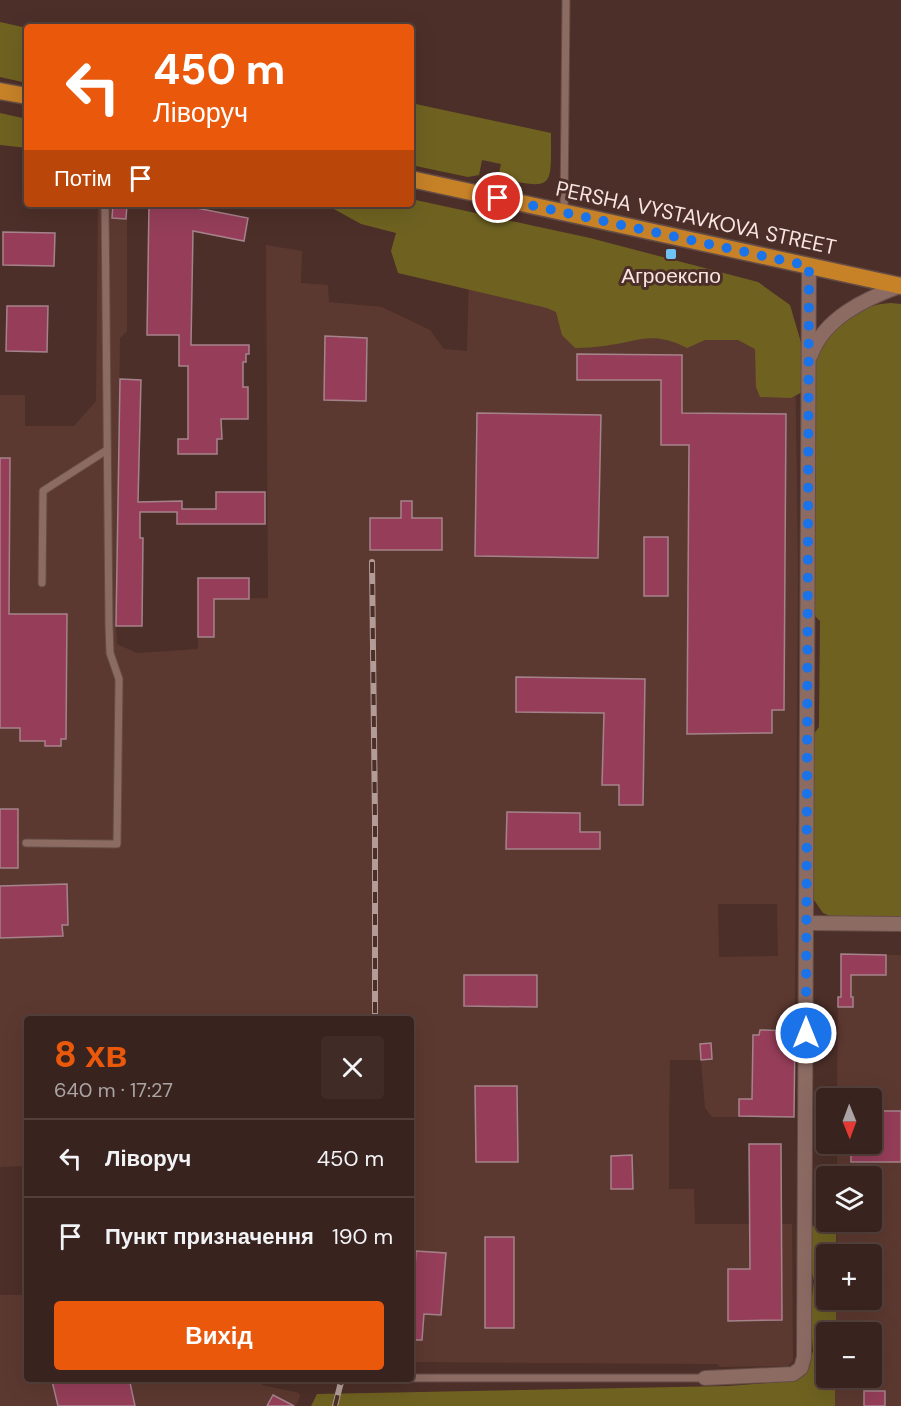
<!DOCTYPE html>
<html lang="uk">
<head>
<meta charset="utf-8">
<style>
  :root { --surface:#39231e; --page:#402b27; --text:#f1f3f6; --muted:#aba4a4; --line:#53403c; --accent:#ea580c }
  body { margin:0; font-family:"DM Sans",sans-serif; background:var(--page); color:var(--text); height:100vh; display:flex; flex-direction:column; font-size:22px; white-space:nowrap }
  * { box-sizing:border-box; margin:0 }
  p { font-size:20px; color:var(--muted) }
  .icon { flex:none; width:33px; height:33px; fill:none; stroke:currentColor; stroke-width:2; stroke-linecap:round; stroke-linejoin:round }
  .map { position:relative; flex:1; overflow:hidden }
  .sheet { position:absolute; left:24px; top:1016px; width:390px; height:366px; display:flex; flex-direction:column; background:var(--surface); border-radius:6px; box-shadow:0 6px 24px #0002,0 0 0 2px var(--line) }
  .sheet>* { flex:none }
  .hud { position:absolute; left:24px; top:24px; width:390px; height:183px; border-radius:6px; box-shadow:0 6px 24px #0002,0 0 0 2px var(--line); background:#ea580c; color:#fff; overflow:hidden }
  .needle { width:39px; rotate:179deg }
  .fabs { position:absolute; left:816px; top:1088px; display:grid; gap:12px }
  .fabs a { display:grid; place-items:center; width:66px; height:66px; border-radius:6px; background:var(--surface); box-shadow:0 6px 24px #0002,0 0 0 2px var(--line); font-size:30px }
  .pin { position:absolute; display:grid; place-items:center; width:51px; height:51px; color:#fff; margin:-26px; border:3px solid #fff; border-radius:50%; box-shadow:0 2px 6px #0007 }
  .me { position:absolute; width:66px; margin:-33px; rotate:0deg; stroke-linejoin:round; filter:drop-shadow(0 0 4px #0008) }
  .turn { display:flex; align-items:center; gap:21px; height:126px; padding:0 30px; font-size:27px }
  .turn .icon { width:78px; height:78px; stroke-width:2.5 }
  .turn b { display:block; font-size:42px; line-height:51px }
  .then { display:flex; align-items:center; height:57px; padding:0 30px; background:#0003; gap:12px; font-size:22px }
  .round { display:grid; place-items:center; flex:none; width:63px; height:63px; border-radius:6px; background:var(--page) }
  .headline { display:flex; align-items:center; justify-content:space-between; height:102px; padding:0 30px }
  h1 { font-size:36px; font-weight:700; line-height:45px; color:var(--accent) }
  .cta { display:flex; gap:12px; margin-top:auto; padding:12px 30px }
  .cta a { flex:1; height:69px; border-radius:6px; background:var(--accent); color:#fff; font-size:24px; font-weight:700; line-height:69px; text-align:center }
  ul { padding:0; list-style:none }
  li { display:flex; align-items:center; gap:18px; height:78px; padding:0 30px; border-top:2px solid var(--line) }
  li div { flex:1 }
  li b { display:block; font-size:22px }
  li em { font-style:normal }
  .map>svg:first-child { display:block }
  .built { fill:#5c3930; fill-rule:evenodd }
  .green { fill:#6f6221 }
  .building { fill:#963e59; stroke:#a5838b; stroke-width:1.5 }
  .lines { fill:none; stroke-linecap:round; stroke-linejoin:round }
  .service-casing { stroke:#654d46; stroke-width:9 }
  .minor-casing { stroke:#654d46; stroke-width:16 }
  .primary-casing { stroke:#654d46; stroke-width:19 }
  .service { stroke:#8c6b63; stroke-width:7 }
  .minor { stroke:#8c6b63; stroke-width:14 }
  .primary { stroke:#c78228; stroke-width:16 }
  .rail-casing { stroke:#b39c97; stroke-width:6 }
  .rail { stroke:#4c2f28; stroke-width:4; stroke-dasharray:11; stroke-linecap:butt }
  .route { stroke:#1a73e8; stroke-width:10; stroke-dasharray:0 18 }
  .poi-dot { fill:#6fc2f4; stroke:#4c2f28; stroke-width:2 }
  .labels { text-anchor:middle; stroke-width:6; stroke-linejoin:round; paint-order:stroke }
  .street-label { font-size:21px; fill:#f8e5e1; stroke:#4c2f28 }
  .poi-label { font-size:21px; fill:#f8e5e1; stroke:#4c2f28 }
</style>
</head>
<body>
<div class="map">
<svg width="901" height="1406" viewBox="0 0 901 1406">
  <rect width="100%" height="100%" fill="#4c2f28"/>
  <g class="built">
    <path d="M98,204H127V331L120,338L116,626L117,644L137,653L198,649V637L214,599L268,598L266,245L302,251L301,283L328,285L329,302L382,307L430,330L444,349L467,351L469,276L795,347L798,570L794,1117H712L705,1108L701,1060H670L669,1134V1189H694L695,1224H792L793,1361L788,1366L720,1367L717,1364L411,1362V1018H27V1166L0,1167V395H25V426H74L96,401ZM718,904H777L778,956L719,957Z"/>
    <polygon points="841,954 901,955 901,1406 835,1406 835,1377 872,1377 872,1332 836,1332 836,1299 872,1299 872,1254 836,1254 837,1221 872,1221 872,1176 837,1176 837,1143 872,1143 872,1098 837,1098 838,997 841,997"/>
    <polygon points="0,1295 27,1295 27,1378 262,1379 262,1385 299,1393 300,1397 296,1406 0,1406"/>
  </g>
  <g class="green">
    <polygon points="0,22 27,28 27,83 0,77"/>
    <path d="M411,103L551,133C551,189 555,190 498,178L501,164L482,160L479,175L468,177L411,165Z"/>
    <polygon points="0,113 27,119 27,148 0,145"/>
    <path d="M411,199L590,238L758,282L790,305L802,346L804,391L791,398L760,397L756,387L755,349L738,340H705L687,348C652,330 638,342 604,346C594,347 584,348 575,348L562,335L556,312L547,308L398,273L391,251L396,233L361,224L332,208L311,204H411Z"/>
    <path d="M891,303L901,304V917H832L823,913L812,897L811,738L819,727L820,621L813,614L816,356C827,326 861,304 891,303Z"/>
    <polygon points="812,1226 832,1227 836,1231 836,1254 826,1254 826,1299 836,1299 836,1332 826,1332 826,1377 835,1377 835,1406 311,1406 317,1394 728,1386 793,1381 802,1374 809,1364 813,1351 810,1314 814,1281 810,1265"/>
  </g>
  <g class="building">
    <polygon points="113,204 127,204 126,219 112,218"/>
    <polygon points="149,204 176,204 248,218 244,241 193,231 191,345 249,345 249,354 246,354 246,362 243,362 243,387 248,387 248,419 221,419 222,439 217,439 217,454 178,454 178,439 188,439 188,366 179,366 179,335 147,335"/>
    <polygon points="3,232 55,233 54,266 3,265"/>
    <polygon points="7,306 48,306 47,352 6,351"/>
    <polygon points="325,336 367,338 366,401 324,400"/>
    <polygon points="577,354 682,355 682,413 786,414 784,710 772,710 772,733 687,734 689,445 661,445 661,380 577,380"/>
    <polygon points="120,379 141,380 138,502 182,501 182,509 216,509 216,492 265,492 265,524 177,524 177,512 140,512 140,538 143,538 142,626 116,626"/>
    <polygon points="477,413 601,415 598,558 475,556"/>
    <polygon points="0,458 10,458 9,614 67,614 66,739 61,739 61,746 45,746 45,741 20,741 20,728 0,728"/>
    <polygon points="401,501 412,501 412,518 442,518 442,550 370,550 370,518 401,518"/>
    <rect x="644" y="537" width="24" height="59"/>
    <polygon points="198,578 249,578 249,599 214,599 214,637 198,637"/>
    <polygon points="516,677 645,679 643,805 619,805 619,785 602,785 604,713 516,712"/>
    <rect x="0" y="809" width="18" height="59"/>
    <polygon points="507,812 580,813 580,832 600,832 600,849 506,849"/>
    <polygon points="67,884 68,925 62,925 63,936 0,938 0,886"/>
    <polygon points="841,954 886,955 886,975 851,975 851,997 853,997 853,1007 838,1007 838,997 841,997"/>
    <polygon points="464,975 537,975 537,1007 464,1006"/>
    <polygon points="760,1030 795,1031 794,1117 739,1116 739,1099 752,1099 753,1035 759,1035"/>
    <polygon points="711,1043 712,1059 701,1060 700,1044"/>
    <polygon points="475,1086 517,1086 518,1162 476,1162"/>
    <polygon points="872,1111 901,1111 901,1162 851,1162 851,1143 872,1143"/>
    <polygon points="749,1144 781,1144 782,1320 728,1321 728,1269 750,1269"/>
    <polygon points="632,1155 633,1189 611,1189 611,1156"/>
    <rect x="485" y="1237" width="29" height="91"/>
    <polygon points="416,1251 446,1253 441,1315 424,1314 422,1340 411,1340"/>
    <polygon points="62,1378 129,1378 135,1406 58,1406 52,1381"/>
    <rect x="864" y="1391" width="21" height="15"/>
    <polygon points="273,1395 294,1406 267,1406"/>
  </g>
  <g class="lines">
    <g class="service-casing">
      <g id="service">
        <polyline points="564,212 566,0"/>
        <polyline points="42,583 43,491 107,450"/>
        <polyline points="26,843 117,844 119,679 110,653 109,625 105,204"/>
        <polyline points="386,1378 705,1378"/>
      </g>
    </g>
    <g class="minor-casing">
      <g id="minor">
        <path d="M811,355C824,318 865,299 900,286"/>
        <polyline points="806,923 901,924"/>
        <polyline points="705,1378 793,1374 801,1368 804,1357 809,266"/>
      </g>
    </g>
    <g class="primary-casing">
      <g id="primary">
        <polyline points="0,91 27,96"/>
        <polyline points="411,179 901,286"/>
      </g>
    </g>
    <use href="#service" class="service"/>
    <use href="#minor" class="minor"/>
    <use href="#primary" class="primary"/>
    <g class="rail-casing">
      <g id="rail">
        <polyline points="372,562 375,820 375,1018"/>
        <polyline points="335,1406 342,1378"/>
      </g>
    </g>
    <use href="#rail" class="rail"/>
  </g>
  <g class="lines">
    <polyline class="route" points="498,198 809,266 806,1033"/>
  </g>
  <rect class="poi-dot" x="665" y="248" width="12" height="12" rx="3"/>
  <g class="labels">
    <g class="street-label">
      <text transform="translate(696 218) rotate(12)" y="7">PERSHA VYSTAVKOVA STREET</text>
    </g>
    <g class="poi-label">
      <text x="671" y="283">Агроекспо</text>
    </g>
  </g>
</svg>
<div class="fabs">
<a><svg class="needle" viewBox="-14 -14 28 28"><path d="M0-13l5 13h-10z" fill="#e53935"/><path d="M0 13l5-13h-10z" fill="#aba4a4"/></svg></a>
<a><svg class="icon" aria-label="layers" viewBox="0 0 24 24"><path d="M12 4l9 5-9 5-9-5zM3 14l9 5 9-5"/></svg></a>
<a>+</a>
<a>−</a>
</div>
<div class="pin" style="left:498px;top:198px;background:#d93025"><svg class="icon" aria-label="arrive" viewBox="0 0 24 24"><path d="M6 21V4h12l-3 4 3 4H6"/></svg></div>
<svg class="me" style="left:806px;top:1033px" viewBox="-20 -20 40 40"><circle r="17" fill="#1a73e8" stroke="#fff" stroke-width="3"/><path d="M0-11L8 9 0 5-8 9z" fill="#fff"/></svg>
<div class="hud">
<div class="turn"><svg class="icon" aria-label="left" viewBox="0 0 24 24"><path d="M17 20v-9H6M10 6l-5 5 5 5"/></svg><div><b>450 m</b>Ліворуч</div></div>
<div class="then">Потім<svg class="icon" aria-label="arrive" viewBox="0 0 24 24"><path d="M6 21V4h12l-3 4 3 4H6"/></svg></div>
</div>
<section class="sheet">
<div class="headline"><div><h1>8 хв</h1><p>640 m · 17:27</p></div><a class="round"><svg class="icon" aria-label="close" viewBox="0 0 24 24"><path d="M6 6l12 12M18 6L6 18"/></svg></a></div>
<ul>
<li><svg class="icon" aria-label="left" viewBox="0 0 24 24"><path d="M17 20v-9H6M10 6l-5 5 5 5"/></svg><div><b>Ліворуч</b></div><em>450 m</em></li>
<li><svg class="icon" aria-label="arrive" viewBox="0 0 24 24"><path d="M6 21V4h12l-3 4 3 4H6"/></svg><div><b>Пункт призначення</b></div><em>190 m</em></li>
</ul>
<div class="cta"><a>Вихід</a></div>
</section>
</div>
</body>
</html>
